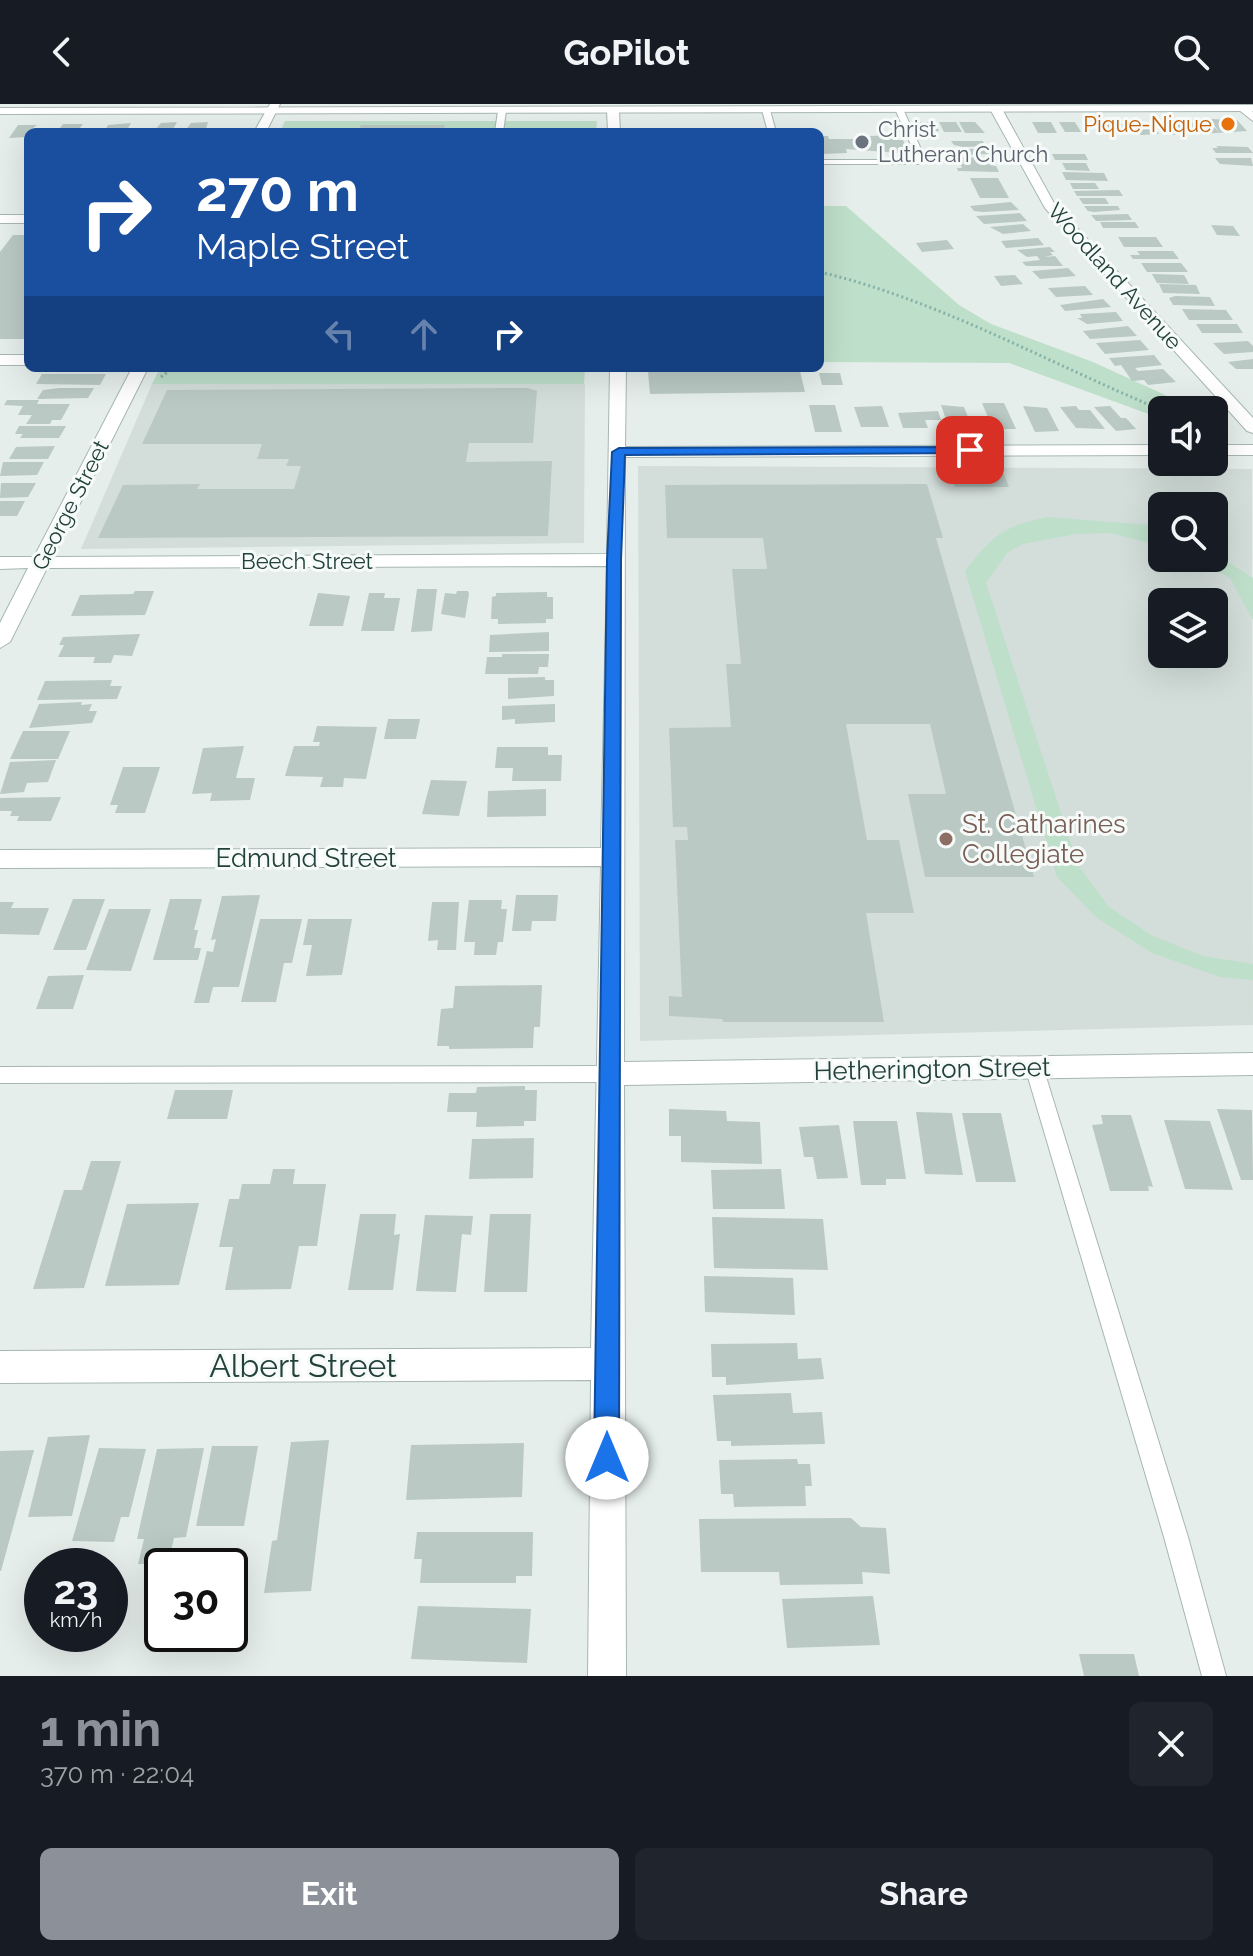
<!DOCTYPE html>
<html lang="en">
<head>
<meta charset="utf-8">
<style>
  :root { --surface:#171b24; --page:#20242c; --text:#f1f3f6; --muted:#9ea1a6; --accent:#8c9099 }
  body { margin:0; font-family:Raleway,sans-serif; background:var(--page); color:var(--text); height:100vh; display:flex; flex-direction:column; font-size:30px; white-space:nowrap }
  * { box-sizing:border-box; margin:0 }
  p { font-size:26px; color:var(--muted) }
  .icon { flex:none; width:44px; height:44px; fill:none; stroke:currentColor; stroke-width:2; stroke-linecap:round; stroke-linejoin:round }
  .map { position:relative; height:1572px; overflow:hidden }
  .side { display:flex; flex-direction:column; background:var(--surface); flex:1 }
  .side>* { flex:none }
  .banner { position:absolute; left:24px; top:24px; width:800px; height:244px; border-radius:12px; box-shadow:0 8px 32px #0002; background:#1a4fa0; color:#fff; overflow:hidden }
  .tools { position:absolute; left:1148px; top:292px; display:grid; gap:16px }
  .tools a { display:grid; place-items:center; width:80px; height:80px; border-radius:12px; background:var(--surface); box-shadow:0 8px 32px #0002; font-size:40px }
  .speed { position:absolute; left:24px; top:1444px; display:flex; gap:16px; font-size:40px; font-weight:700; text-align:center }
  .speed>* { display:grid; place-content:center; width:104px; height:104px; border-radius:50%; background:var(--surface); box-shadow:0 8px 32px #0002; line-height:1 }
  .speed small { font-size:20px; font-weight:400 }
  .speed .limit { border:4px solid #111; border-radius:12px; background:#fff; color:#111 }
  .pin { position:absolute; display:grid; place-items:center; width:68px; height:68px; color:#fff; margin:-34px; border-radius:16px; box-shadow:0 4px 12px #0006 }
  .me { position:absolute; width:88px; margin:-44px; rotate:0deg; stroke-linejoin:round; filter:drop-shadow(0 0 6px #0008) }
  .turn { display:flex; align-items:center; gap:28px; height:168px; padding:0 40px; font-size:36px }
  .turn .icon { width:104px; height:104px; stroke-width:2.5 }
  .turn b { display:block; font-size:56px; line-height:68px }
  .lanes { display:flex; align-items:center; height:76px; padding:0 40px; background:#0003; justify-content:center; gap:40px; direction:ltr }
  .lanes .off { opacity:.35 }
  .round { display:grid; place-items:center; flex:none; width:84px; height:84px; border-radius:12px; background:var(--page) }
  .head { display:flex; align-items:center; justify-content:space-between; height:136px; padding:0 40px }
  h1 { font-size:48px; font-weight:700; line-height:60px; color:var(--accent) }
  .primary-button { display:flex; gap:16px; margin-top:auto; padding:16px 40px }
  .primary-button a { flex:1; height:92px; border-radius:12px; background:var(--accent); color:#fff; font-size:32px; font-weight:700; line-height:92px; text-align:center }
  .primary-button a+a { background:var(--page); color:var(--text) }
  header { display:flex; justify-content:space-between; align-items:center; height:104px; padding:0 40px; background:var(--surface); font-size:36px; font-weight:700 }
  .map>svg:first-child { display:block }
  .built { fill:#d3deda; fill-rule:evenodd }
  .green { fill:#bedfca }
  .building { fill:#bac9c4 }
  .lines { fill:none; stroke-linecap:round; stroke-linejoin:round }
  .service-casing { stroke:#a7b7b3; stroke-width:2 }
  .minor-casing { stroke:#a7b7b3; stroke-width:2 }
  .tertiary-casing { stroke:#a7b7b3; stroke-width:2 }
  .path { stroke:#85b2a8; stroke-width:3; stroke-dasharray:2 3; stroke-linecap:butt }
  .service { fill:#fff; fill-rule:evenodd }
  .minor { fill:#fff; fill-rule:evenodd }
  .tertiary { fill:#fff; fill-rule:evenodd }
  .route { fill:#1a73e8; stroke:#114b97; stroke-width:2 }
  .food-dot { fill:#e8710a; stroke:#f6faf8; stroke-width:3 }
  .worship-dot { fill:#6b7280; stroke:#f6faf8; stroke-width:3 }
  .education-dot { fill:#8d6e63; stroke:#f6faf8; stroke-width:3 }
  .labels { text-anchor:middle; stroke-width:6; stroke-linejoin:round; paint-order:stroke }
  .far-food-label { font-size:22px; fill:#c56008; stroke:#f6faf8; text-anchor:end }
  .far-worship-label { font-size:22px; fill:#5b616d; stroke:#f6faf8; text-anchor:start }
  .far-street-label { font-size:22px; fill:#23413b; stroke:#f6faf8 }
  .education-label { font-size:26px; fill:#785e54; stroke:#f6faf8; text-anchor:start }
  .street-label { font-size:26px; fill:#23413b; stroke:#f6faf8 }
  .near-street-label { font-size:32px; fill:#23413b; stroke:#f6faf8 }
</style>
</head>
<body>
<header><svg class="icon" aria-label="back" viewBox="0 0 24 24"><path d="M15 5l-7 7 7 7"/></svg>GoPilot<svg class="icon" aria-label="search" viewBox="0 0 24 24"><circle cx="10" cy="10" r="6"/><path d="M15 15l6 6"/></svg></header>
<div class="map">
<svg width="1253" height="1572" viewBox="0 0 1253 1572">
  <rect width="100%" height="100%" fill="#e5eeeb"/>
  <g class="built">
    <polygon points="152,280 585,280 584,439 81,445"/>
    <path d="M638,362L1252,365L1253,921L640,937ZM1162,402H1214V454H1162ZM1162,498H1214V550H1162Z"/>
  </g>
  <g class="green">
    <polygon points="285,17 597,17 596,28 280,28"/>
    <polygon points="820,102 846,102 959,201 991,220 1093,258 1198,306 1162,306 1162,315 1009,259 820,258"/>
    <polygon points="160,264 585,264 584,280 152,280"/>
    <path d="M1048,413L1150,421L1162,426V442L1110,429L1076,430L1023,440L1008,448L986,479L1078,761L1109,803L1153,832L1203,852L1253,860V876L1220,873L1152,849L1097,814L1057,773L965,467C993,431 1003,422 1048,413Z"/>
    <polygon points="1214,449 1253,474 1253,516 1230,474 1194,454 1214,454"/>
  </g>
  <g class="building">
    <polygon points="1210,15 1237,16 1247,27 1200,30 1187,19 1209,18 1219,28"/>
    <polygon points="177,18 172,27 154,27 161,19"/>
    <polygon points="208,18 205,28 184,28 191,19"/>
    <polygon points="917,18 935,18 939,27 922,29"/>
    <polygon points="939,18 956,18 962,28 944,28"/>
    <polygon points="959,18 975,18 985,29 965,29"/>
    <polygon points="1032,18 1051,18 1057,29 1038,29"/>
    <polygon points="1059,18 1075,18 1081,28 1065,28"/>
    <polygon points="1105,18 1124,20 1130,30 1111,30"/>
    <polygon points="1131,18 1149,18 1159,30 1141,31"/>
    <polygon points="1161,18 1178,18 1189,30 1171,31"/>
    <polygon points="131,19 126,28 104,28 108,21"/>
    <polygon points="63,20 83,20 77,28 57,28"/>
    <polygon points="18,21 37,21 28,28 28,33 9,34"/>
    <polygon points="361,21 445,21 443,28 358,28"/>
    <polygon points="894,31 896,36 903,36 907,45 898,45 900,49 846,45 847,49 823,50 820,41 820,32 828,32 829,35 871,35 870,32"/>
    <polygon points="951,37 983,37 985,42 963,43 954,41"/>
    <polygon points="1216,42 1248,43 1253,49 1216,49 1212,44 1218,44"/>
    <polygon points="948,45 981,45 988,46 990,50 957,51"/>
    <polygon points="1052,50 1085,50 1088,56 1055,56"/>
    <polygon points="957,53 993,54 995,59 990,61 996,62 999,68 958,67 957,64 962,64"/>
    <polygon points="1215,54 1251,54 1253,62 1220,60"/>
    <polygon points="1062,59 1086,59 1090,67 1066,66"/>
    <polygon points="1062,68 1104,69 1108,77 1066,76"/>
    <polygon points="970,74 998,74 1009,94 980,94"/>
    <polygon points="1070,79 1095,79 1099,85 1073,85"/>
    <polygon points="1119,86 1123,92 1077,92 1074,87"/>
    <polygon points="1079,94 1105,94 1109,100 1083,100"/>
    <polygon points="1011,98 1019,106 983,108 974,107 970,102"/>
    <polygon points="1084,102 1118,102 1120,106 1094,108 1088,107"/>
    <polygon points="1020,109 1027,117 984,120 976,112"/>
    <polygon points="1128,110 1132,116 1096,117 1091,111"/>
    <polygon points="1100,118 1135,118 1139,124 1103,124"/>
    <polygon points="1023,120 1031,127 1003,130 990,123"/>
    <polygon points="1211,121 1233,122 1240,132 1217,131"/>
    <polygon points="13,131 28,131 28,235 0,235 0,148"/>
    <polygon points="1118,133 1156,133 1163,143 1124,143"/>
    <polygon points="1038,134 1044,141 1006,144 1001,137"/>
    <polygon points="947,136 954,145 922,148 916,139"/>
    <polygon points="1050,143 1055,148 1050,148 1053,151 1044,153 1055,152 1063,162 1026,162 1022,158 1040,156 1037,152 1027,153 1017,146"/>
    <polygon points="1137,147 1173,147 1179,155 1133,155 1130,151 1140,151"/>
    <polygon points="1141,159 1181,159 1188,168 1147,168"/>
    <polygon points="1068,164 1076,172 1040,175 1032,167"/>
    <polygon points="1152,170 1184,171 1189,180 1157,179"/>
    <polygon points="1015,171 1023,180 1001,182 994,172"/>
    <polygon points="1159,180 1196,181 1200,190 1163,189"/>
    <polygon points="1085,182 1093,191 1056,193 1048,184"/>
    <polygon points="1175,192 1210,193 1215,202 1173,201 1169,194"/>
    <polygon points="1103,195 1111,203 1065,207 1060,201"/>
    <polygon points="1182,205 1226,206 1233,216 1189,216"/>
    <polygon points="1116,208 1123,217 1087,220 1077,214 1082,214 1080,210"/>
    <polygon points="1196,220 1237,220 1243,229 1202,229"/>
    <polygon points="1128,222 1137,232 1090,235 1083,227"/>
    <polygon points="1140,236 1149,246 1105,250 1096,239"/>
    <polygon points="1248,237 1253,242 1253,248 1224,250 1213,239"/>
    <polygon points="1154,251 1162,261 1135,264 1138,267 1163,265 1176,278 1148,281 1144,276 1132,277 1121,261 1115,262 1109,254"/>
    <polygon points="1253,255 1253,265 1236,265 1228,258"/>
    <polygon points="800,267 805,288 650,290 648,268"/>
    <polygon points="819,269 840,269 843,281 822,281"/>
    <polygon points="42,270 106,270 100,281 36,280"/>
    <polygon points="59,284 94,284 88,294 37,295 43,286"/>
    <polygon points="528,284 537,287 533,339 469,339 466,358 552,357 548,432 98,434 123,381 200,380 197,385 294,385 301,362 286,362 289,355 257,355 262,340 142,340 167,286"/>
    <polygon points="7,296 39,296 37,300 70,300 61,316 52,316 50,320 26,320 32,311 18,311 23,302 4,301"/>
    <polygon points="982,299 1004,299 1016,325 993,325"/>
    <polygon points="809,301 835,301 842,328 815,328"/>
    <polygon points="941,301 964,303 974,328 950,328"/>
    <polygon points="882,302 889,323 861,323 854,303"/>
    <polygon points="1023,302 1047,304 1059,327 1035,328"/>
    <polygon points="1076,302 1079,306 1090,306 1105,325 1076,324 1060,303"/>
    <polygon points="1110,302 1121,314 1126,314 1136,325 1116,327 1094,303"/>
    <polygon points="938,307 941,316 925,316 928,324 903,324 898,309"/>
    <polygon points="19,322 66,322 59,334 20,334 23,330 15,330"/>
    <polygon points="55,342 48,355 9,355 16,343"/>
    <polygon points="3,358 44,358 37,371 0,372"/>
    <polygon points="951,369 1004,370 1009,383 955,383"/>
    <polygon points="1,379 36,379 28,393 0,394"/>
    <polygon points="927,380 943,434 936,434 1034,773 925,773 908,690 946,690 930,620 846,620 867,736 899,736 914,809 866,809 884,918 723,918 722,915 669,912 669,892 682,893 675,736 688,736 687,723 673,723 669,624 731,623 726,560 741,560 732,465 767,465 763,434 667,434 665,381"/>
    <polygon points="0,397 25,397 17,412 0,412"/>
    <polygon points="417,485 437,485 432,527 411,528"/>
    <polygon points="135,487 154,487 145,511 71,512 80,491 133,490"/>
    <polygon points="457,487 468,487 469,490 465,514 441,510 445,489 456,490"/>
    <polygon points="547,488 547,493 553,493 553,515 546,515 546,519 498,520 498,515 491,515 492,493 496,492 496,489"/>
    <polygon points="318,489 350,492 343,522 309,522"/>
    <polygon points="369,489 385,489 384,494 400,494 394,527 361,527"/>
    <polygon points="549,528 549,547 489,548 490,531"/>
    <polygon points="140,530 132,552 114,551 111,559 93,559 95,553 58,553 64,541 59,541 63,533"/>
    <polygon points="502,550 549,550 548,563 539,563 538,570 485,570 487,553 502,553"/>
    <polygon points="545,573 545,576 554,576 554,592 508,595 508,574"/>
    <polygon points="112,576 110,582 122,582 117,595 37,596 45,577"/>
    <polygon points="82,598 81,601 92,600 89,607 97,607 92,619 29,624 39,600"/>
    <polygon points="555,600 555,618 515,620 515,615 502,616 502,602"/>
    <polygon points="388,615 420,615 416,635 384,635"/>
    <polygon points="317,622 377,623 366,675 344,674 343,683 320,683 323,673 285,672 294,642 319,642 320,638 313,638"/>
    <polygon points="23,627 70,627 58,655 10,655"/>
    <polygon points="244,642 236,674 255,674 250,696 210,697 212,689 192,690 203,644"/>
    <polygon points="497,643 548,643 548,651 562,651 561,677 512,677 513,664 495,664"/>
    <polygon points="56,656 48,678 27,679 24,688 0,690 10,658"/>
    <polygon points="123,663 160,663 145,709 115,709 118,701 110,701"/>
    <polygon points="431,676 467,677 459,712 422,710"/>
    <polygon points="546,685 546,712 487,713 488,687"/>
    <polygon points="61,693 51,717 17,717 19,712 10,712 12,707 0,707 0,694"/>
    <polygon points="260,791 239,883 213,883 209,899 194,899 207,847 213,848 216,835 211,836 222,792"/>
    <polygon points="516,791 558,791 556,817 532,817 531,827 512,827"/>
    <polygon points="73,795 105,795 86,846 53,846"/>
    <polygon points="170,795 202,795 194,826 198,826 194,844 201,844 198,856 153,856"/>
    <polygon points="469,796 502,796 501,805 507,805 503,838 498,838 496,851 474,851 475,838 464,838"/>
    <polygon points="0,798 14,798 11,804 49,804 39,831 0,830"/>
    <polygon points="432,798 459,798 456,846 437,846 438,836 428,837"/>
    <polygon points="109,805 151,805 131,867 86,866"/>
    <polygon points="260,815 302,815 292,859 284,859 276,898 241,898"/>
    <polygon points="308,815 352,815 342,871 306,872 312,841 303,841"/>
    <polygon points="84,871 73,905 36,905 48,872"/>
    <polygon points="542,881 540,923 534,923 533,944 449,945 449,942 437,942 441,905 453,904 455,882"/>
    <polygon points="525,982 525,986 537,986 536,1017 524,1017 524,1022 476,1023 477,1008 447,1008 449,989 476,989 477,983"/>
    <polygon points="175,986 233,986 227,1015 167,1015"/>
    <polygon points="669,1005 726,1007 727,1017 760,1018 762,1060 681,1058 681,1032 669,1032"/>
    <polygon points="1217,1005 1252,1006 1253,1076 1241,1076"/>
    <polygon points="916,1008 952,1009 963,1071 925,1070"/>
    <polygon points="962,1009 1001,1009 1016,1078 976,1078"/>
    <polygon points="1101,1011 1131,1011 1153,1083 1148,1082 1149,1087 1110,1087 1092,1021 1103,1020"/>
    <polygon points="1164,1016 1210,1017 1233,1086 1185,1085"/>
    <polygon points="853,1017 897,1017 906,1075 886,1075 886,1081 861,1081"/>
    <polygon points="839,1021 848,1074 817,1075 813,1053 804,1053 799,1023"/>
    <polygon points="534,1034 533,1074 469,1075 472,1035"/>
    <polygon points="91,1057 121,1057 84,1184 33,1185 64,1086 82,1086"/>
    <polygon points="273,1065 295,1065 293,1080 326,1080 317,1142 299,1142 291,1185 225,1186 233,1143 219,1143 229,1095 239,1095 242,1080 270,1080"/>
    <polygon points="781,1065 785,1105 713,1105 711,1066"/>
    <polygon points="199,1099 179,1181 105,1182 127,1100"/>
    <polygon points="360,1110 396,1110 394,1131 400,1130 393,1186 348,1186"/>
    <polygon points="490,1110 531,1110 527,1188 484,1188"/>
    <polygon points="425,1111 473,1112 471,1131 462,1130 456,1188 416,1187"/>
    <polygon points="712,1113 823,1115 828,1166 714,1164"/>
    <polygon points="704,1172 793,1174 795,1211 705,1208"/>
    <polygon points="797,1239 798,1255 821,1254 824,1275 726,1281 726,1273 712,1273 711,1240"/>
    <polygon points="791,1289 793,1309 822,1308 825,1340 731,1342 731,1337 717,1337 713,1291"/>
    <polygon points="90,1331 72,1412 28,1413 48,1333"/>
    <polygon points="329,1336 311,1487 264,1489 272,1437 277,1436 291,1338"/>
    <polygon points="524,1339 522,1393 406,1396 411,1341"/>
    <polygon points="212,1342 258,1342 244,1422 196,1422"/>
    <polygon points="99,1344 146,1345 129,1413 121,1413 114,1438 72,1437"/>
    <polygon points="204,1344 186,1433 174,1434 168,1460 138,1460 144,1435 137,1435 157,1345"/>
    <polygon points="34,1346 1,1467 0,1467 0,1347"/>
    <polygon points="797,1355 798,1360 810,1360 812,1382 805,1382 806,1402 734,1403 733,1390 721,1390 719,1356"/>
    <polygon points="851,1414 861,1423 886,1424 890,1470 862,1468 863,1480 780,1481 779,1468 701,1468 699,1415"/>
    <polygon points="417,1428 533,1428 532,1472 516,1472 516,1479 420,1479 422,1455 414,1455"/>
    <polygon points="873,1492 880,1541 787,1544 782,1495"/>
    <polygon points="418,1502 531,1505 527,1559 411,1555"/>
    <polygon points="1079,1550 1134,1550 1139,1572 1084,1572"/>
  </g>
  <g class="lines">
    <g class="service-casing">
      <g id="service">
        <polygon points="899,3 903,5 924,52 920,60 820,60 820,56 914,56 916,52 895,5"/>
        <polygon points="766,4 770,6 776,28 768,28 762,6"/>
        <polygon points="502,5 506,7 503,28 495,28 498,7"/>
        <polygon points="1034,955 1040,958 1043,963 1188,1433 1226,1572 1202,1572 1164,1433 1025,963 1028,958"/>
        <polygon points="610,962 616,965 619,970 616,975 610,978 0,979 0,963"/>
      </g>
    </g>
    <g class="minor-casing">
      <g id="minor">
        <polygon points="270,0 280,0 266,28 254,28"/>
        <polygon points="1239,2 1247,2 1253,8 1253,17 1239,6"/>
        <polygon points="992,3 1002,5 1054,99 1253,314 1253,329 1247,327 1045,104 990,5"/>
        <polygon points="613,4 619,7 620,28 608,28 607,7"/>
        <rect x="0" y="111" width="28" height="8"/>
        <rect x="0" y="251" width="28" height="10"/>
        <polygon points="132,264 148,264 53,453 607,450 610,264 626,264 625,343 1162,341 1162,351 625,353 624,958 1253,949 1253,971 624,981 626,1572 588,1572 591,1276 0,1279 0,1247 591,1244 601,762 0,764 0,746 601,744 607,462 47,464 10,538 0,544 0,519 28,464 0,465 0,453 34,453"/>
        <rect x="1214" y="341" width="39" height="10"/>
      </g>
    </g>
    <g class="tertiary-casing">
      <polygon id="tertiary" points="1253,1 1253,7 0,10 0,4"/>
    </g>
    <g class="path">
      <path d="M820,168C941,197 1048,259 1162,306"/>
      <polyline points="161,273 173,264"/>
    </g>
    <use href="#service" class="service"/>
    <use href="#minor" class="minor"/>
    <use href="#tertiary" class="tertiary"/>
  </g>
  <polygon class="route" points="970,343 975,344 975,349 625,351 621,456 619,1354 616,1363 607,1366 598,1363 594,1354 607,456 612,348 619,344"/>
  <circle class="food-dot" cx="1228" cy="20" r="8"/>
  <circle class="worship-dot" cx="862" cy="38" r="8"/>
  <circle class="education-dot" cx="946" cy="735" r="8"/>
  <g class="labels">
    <g class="far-food-label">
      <text x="1212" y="28">Pique-Nique</text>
    </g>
    <g class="far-worship-label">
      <text x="878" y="33">Christ<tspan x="878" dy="25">Lutheran Church</tspan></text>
    </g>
    <g class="far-street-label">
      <text transform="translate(1115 172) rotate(48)" y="8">Woodland Avenue</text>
      <text transform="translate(70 401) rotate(-63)" y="8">George Street</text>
      <text x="307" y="465">Beech Street</text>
    </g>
    <g class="education-label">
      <text x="962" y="729">St. Catharines<tspan x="962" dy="30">Collegiate</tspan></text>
    </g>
    <g class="street-label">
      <text x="306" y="763">Edmund Street</text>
      <text transform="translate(932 965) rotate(-1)" y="9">Hetherington Street</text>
    </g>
    <g class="near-street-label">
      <text x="303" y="1273">Albert Street</text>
    </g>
  </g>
</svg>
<div class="tools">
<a><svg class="icon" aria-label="sound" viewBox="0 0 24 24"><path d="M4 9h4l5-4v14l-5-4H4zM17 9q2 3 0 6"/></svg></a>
<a><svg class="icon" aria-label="search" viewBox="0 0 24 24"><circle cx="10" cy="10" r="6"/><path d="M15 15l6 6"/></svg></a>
<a><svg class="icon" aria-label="layers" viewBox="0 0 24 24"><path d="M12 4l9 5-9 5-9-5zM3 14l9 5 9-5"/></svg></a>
</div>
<div class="speed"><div>23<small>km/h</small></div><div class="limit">30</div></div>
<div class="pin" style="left:970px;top:346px;background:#d93025"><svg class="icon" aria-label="arrive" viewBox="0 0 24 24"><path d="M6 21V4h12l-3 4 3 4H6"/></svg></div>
<svg class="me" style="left:607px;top:1354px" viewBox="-20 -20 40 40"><circle r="19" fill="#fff"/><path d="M0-13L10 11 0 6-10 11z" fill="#1a73e8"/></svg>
<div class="banner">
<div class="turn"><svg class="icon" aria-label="right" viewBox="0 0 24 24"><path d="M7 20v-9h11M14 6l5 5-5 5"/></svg><div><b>270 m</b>Maple Street</div></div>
<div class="lanes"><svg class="icon off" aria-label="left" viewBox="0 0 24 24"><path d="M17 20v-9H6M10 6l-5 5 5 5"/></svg><svg class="icon off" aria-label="ahead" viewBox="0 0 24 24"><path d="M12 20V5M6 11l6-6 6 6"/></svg><svg class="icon" aria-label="right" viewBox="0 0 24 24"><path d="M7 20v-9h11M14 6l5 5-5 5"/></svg></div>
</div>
</div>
<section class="side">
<div class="head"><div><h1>1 min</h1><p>370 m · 22:04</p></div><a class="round"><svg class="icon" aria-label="close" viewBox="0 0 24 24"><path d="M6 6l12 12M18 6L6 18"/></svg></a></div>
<div class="primary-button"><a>Exit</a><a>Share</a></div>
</section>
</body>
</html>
